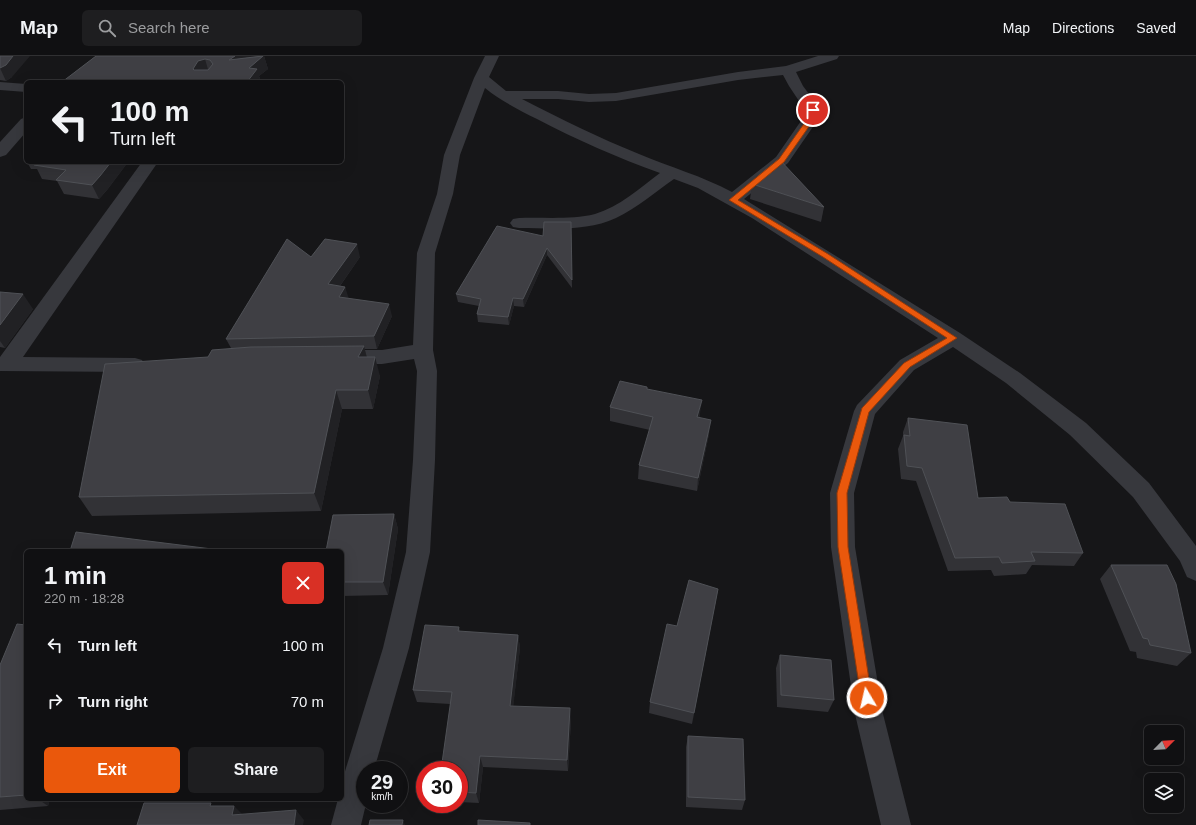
<!DOCTYPE html>
<html lang="en">
<head>
<meta charset="utf-8">
<style>
  :root { --surface:#101012; --page:#1e1e20; --text:#f1f3f6; --muted:#9c9d9f; --line:#303032; --accent:#ea580c }
  body { margin:0; font-family:Helvetica,sans-serif; background:var(--page); color:var(--text); height:100vh; display:flex; flex-direction:column; font-size:15px; white-space:nowrap }
  * { box-sizing:border-box; margin:0 }
  p { font-size:13px; color:var(--muted) }
  .icon { flex:none; width:22px; height:22px; fill:none; stroke:currentColor; stroke-width:2; stroke-linecap:round; stroke-linejoin:round }
  .map { position:relative; flex:1; overflow:hidden }
  .sheet { position:absolute; left:24px; top:493px; width:320px; height:252px; display:flex; flex-direction:column; background:var(--surface); border-radius:6px; box-shadow:0 4px 16px #0002,0 0 0 1px var(--line) }
  .sheet>* { flex:none }
  .top-card { position:absolute; left:24px; top:24px; width:320px; height:84px; border-radius:6px; box-shadow:0 4px 16px #0002,0 0 0 1px var(--line); background:#101012; color:var(--text); overflow:hidden }
  .needle { width:26px; rotate:66deg }
  .buttons { position:absolute; left:1144px; top:669px; display:grid; gap:8px }
  .buttons a { display:grid; place-items:center; width:40px; height:40px; border-radius:6px; background:var(--surface); box-shadow:0 4px 16px #0002,0 0 0 1px var(--line); font-size:20px }
  .speed { position:absolute; left:356px; top:705px; display:flex; gap:8px; font-size:20px; font-weight:700; text-align:center }
  .speed>* { display:grid; place-content:center; width:52px; height:52px; border-radius:50%; background:var(--surface); box-shadow:0 4px 16px #0002,0 0 0 1px var(--line); line-height:1 }
  .speed small { font-size:10px; font-weight:400 }
  .speed .limit { border:6px solid #d22; background:#fff; color:#111 }
  .pin { position:absolute; display:grid; place-items:center; width:34px; height:34px; color:#fff; margin:-17px; border:2px solid #fff; border-radius:50%; box-shadow:0 1px 4px #0007 }
  .me { position:absolute; width:44px; margin:-22px; rotate:351deg; stroke-linejoin:round; filter:drop-shadow(0 0 3px #0008) }
  .turn { display:flex; align-items:center; gap:14px; height:84px; padding:0 20px; font-size:18px }
  .turn .icon { width:52px; height:52px; stroke-width:2.5 }
  .turn b { display:block; font-size:28px; line-height:34px }
  .round { display:grid; place-items:center; flex:none; width:42px; height:42px; border-radius:6px; background:var(--page) }
  .headline { display:flex; align-items:center; justify-content:space-between; height:68px; padding:0 20px }
  h1 { font-size:24px; font-weight:600; line-height:30px }
  .primary-button { display:flex; gap:8px; margin-top:auto; padding:8px 20px }
  .primary-button a { flex:1; height:46px; border-radius:6px; background:var(--accent); color:#fff; font-size:16px; font-weight:600; line-height:46px; text-align:center }
  .primary-button a+a { background:var(--page); color:var(--text) }
  ul { padding:0; list-style:none }
  li { display:flex; align-items:center; gap:12px; height:56px; padding:0 20px }
  li div { flex:1 }
  li b { display:block; font-size:15px }
  li em { font-style:normal }
  header { display:flex; align-items:center; gap:24px; box-sizing:border-box; height:56px; padding:0 20px; background:var(--surface); border-bottom:1px solid var(--line) }
  header strong { font-size:19px }
  nav { display:flex; gap:22px; margin-inline-start:auto; font-size:14px }
  .search { width:280px; height:36px; background:var(--page); display:flex; align-items:center; gap:10px; box-sizing:border-box; padding:0 14px; border-radius:6px; color:var(--muted); font-size:15px }
  .map>svg:first-child { display:block }
  .lines { fill:none; stroke-linecap:round; stroke-linejoin:round }
  .street { fill:#37383d; fill-rule:evenodd }
  .wall { fill:#323236 }
  .shaded-wall { fill:#212124 }
  .building { fill:#3f3f44; stroke:#4f5156; fill-rule:evenodd }
  .route { fill:#ea580c; stroke:#983908 }
</style>
</head>
<body>
<header>
<strong>Map</strong>
<div class="search"><svg class="icon" aria-label="search" viewBox="0 0 24 24"><circle cx="10" cy="10" r="6"/><path d="M15 15l6 6"/></svg>Search here</div>
<nav><a>Map</a><a>Directions</a><a>Saved</a></nav>
</header>
<div class="map">
<svg width="1196" height="769" viewBox="0 0 1196 769">
  <rect width="100%" height="100%" fill="#161618"/>
  <g class="lines">
    <g class="street">
      <path d="M485,0H499L489,21L506,35H558L589,38L616,37L738,16L786,10L818,0H839L837,3L796,16L803,30L821,54L819,62L788,107L744,143L960,277L1020,317L1086,367L1149,427L1196,490V525L1187,521L1180,505L1133,441L1070,379L1006,327L953,291L914,314L875,358L854,437L855,491L883,658L911,769H881L855,658L831,491L830,437L854,355L857,349L900,304L938,282L752,162L698,132L674,123C655,136 637,152 616,162C586,176 551,172 519,172L513,171L510,167L513,163L519,162C544,161 571,164 595,158C619,151 640,132 660,117C618,102 577,84 537,63C519,54 501,45 485,32L460,99L453,138L435,197L433,294L437,315L435,404L430,496L409,592L374,714H365L366,748L361,769H331L338,743H342V726L346,712L383,592L406,496L413,404L417,315L414,303L382,308H337L330,306L327,301L330,296L337,294H382L413,289L417,197L437,138L444,99L474,22ZM783,19L789,30L805,54L803,62L776,101L732,136C702,120 670,111 639,98C599,82 561,63 522,43H558L589,46L616,45L738,24Z"/>
      <polygon points="0,26 26,28 26,36 0,34"/>
      <polygon points="26,61 26,76 6,99 0,101 0,86 21,63"/>
      <polygon points="142,106 158,106 23,301 135,302 142,304 145,309 142,314 135,316 0,315 0,301"/>
    </g>
  </g>
  <g class="wall">
    <polygon points="0,0 12,21 6,25 0,24"/>
    <polygon points="96,0 264,0 268,13 259,20 261,26 62,26"/>
    <polygon points="26,96 26,104 23,99"/>
    <polygon points="27,106 128,106 107,134 99,143 64,138 57,125 42,123 37,113 31,113"/>
    <polygon points="752,128 824,151 821,166 750,143"/>
    <polygon points="571,166 572,232 547,199 524,251 514,250 509,269 478,266 477,258 479,250 458,246 456,238 543,180"/>
    <polygon points="311,201 360,201 340,230 345,231 348,243 392,260 377,293 364,293 367,301 380,320 373,353 342,353 321,455 92,460 79,441 208,301 231,292 226,283"/>
    <polygon points="0,236 33,253 5,292 0,291"/>
    <polygon points="647,333 700,358 699,362 709,378 697,435 638,423 639,409 650,374 610,365 610,351"/>
    <polygon points="908,362 978,442 1010,446 1083,497 1074,510 1032,509 1026,518 994,520 991,514 948,515 916,425 901,423 898,393 903,380 903,376"/>
    <polygon points="394,458 398,473 388,539 342,540 342,495"/>
    <polygon points="1111,509 1191,597 1177,610 1137,602 1136,596 1130,595 1100,523"/>
    <polygon points="718,533 692,668 649,657 650,646 677,570"/>
    <polygon points="26,569 26,743 50,743 48,750 0,754 0,609"/>
    <polygon points="459,571 460,576 518,579 520,592 513,650 571,664 568,715 483,711 479,747 459,746 459,714 450,648 417,646 413,634"/>
    <polygon points="780,599 834,644 828,656 777,651 776,612"/>
    <polygon points="688,680 745,744 742,754 686,751 686,691"/>
  </g>
  <g class="shaded-wall">
    <polygon points="13,0 30,0 12,21 6,25 0,12"/>
    <polygon points="235,0 259,0 229,4"/>
    <polygon points="263,0 264,0 268,13 259,20 261,26 247,26 249,12"/>
    <polygon points="205,3 209,17 197,26 193,13 198,5"/>
    <polygon points="111,106 128,106 107,134 99,143 92,129"/>
    <polygon points="357,188 360,201 332,241 328,228"/>
    <polygon points="547,192 547,199 524,251 523,243"/>
    <polygon points="345,231 349,243 339,241"/>
    <polygon points="23,238 33,253 5,292 0,285 0,269"/>
    <polygon points="513,242 514,250 509,269 508,261"/>
    <polygon points="389,248 392,260 377,293 374,280"/>
    <polygon points="364,290 369,310 358,301"/>
    <polygon points="375,301 380,320 373,353 368,334"/>
    <polygon points="336,334 342,353 321,455 314,437"/>
    <polygon points="702,344 700,358 695,375 697,361"/>
    <polygon points="711,364 709,378 697,435 698,422"/>
    <polygon points="394,458 398,473 388,539 383,526"/>
    <polygon points="518,579 520,592 512,662 510,650"/>
    <polygon points="570,652 571,664 568,715 567,704"/>
    <polygon points="480,700 483,711 479,747 476,737"/>
    <polygon points="38,743 50,743 48,750"/>
    <polygon points="234,750 244,760 232,759"/>
    <polygon points="296,754 304,764 303,769 294,769"/>
    <polygon points="403,764 405,769 402,769"/>
  </g>
  <g class="building">
    <polygon points="0,0 13,0 6,9 0,12"/>
    <path d="M96,0H235L229,4L263,0L249,12L257,13L247,26H62ZM205,3L210,4L213,8L208,14H194L193,13L198,5Z"/>
    <polygon points="26,96 26,99 23,99"/>
    <polygon points="779,103 824,151 752,128 758,120"/>
    <polygon points="37,106 111,106 100,120 92,129 56,124 66,114 34,109"/>
    <polygon points="544,166 571,166 572,224 547,192 523,243 513,242 508,261 477,258 481,243 456,238 497,170 543,180"/>
    <polygon points="287,183 311,201 325,183 357,188 328,228 345,231 339,241 389,248 374,280 226,283"/>
    <polygon points="0,236 23,238 0,269"/>
    <polygon points="364,290 358,301 375,301 368,334 336,334 314,437 79,441 105,308 208,301 212,294 251,291"/>
    <polygon points="620,325 647,331 647,333 702,344 697,361 711,364 698,422 639,409 653,361 610,351"/>
    <polygon points="908,362 967,369 978,442 1007,441 1010,446 1065,448 1083,497 1031,496 1035,505 1002,507 999,501 955,502 922,412 907,410 904,379 910,380"/>
    <polygon points="394,458 383,526 342,526 342,495 326,495 333,459"/>
    <polygon points="76,476 228,495 70,495"/>
    <polygon points="1111,509 1167,509 1176,528 1191,597 1150,589 1148,583 1143,582"/>
    <polygon points="689,524 718,533 694,657 650,646 667,568 677,570"/>
    <polygon points="17,568 26,569 26,739 0,741 0,609"/>
    <polygon points="425,569 459,571 458,575 518,579 510,650 570,652 567,704 480,700 476,737 459,736 459,714 441,714 452,636 413,634"/>
    <polygon points="780,599 831,604 834,644 781,639"/>
    <polygon points="688,680 743,683 745,744 688,741"/>
    <polygon points="144,747 211,747 210,750 234,750 232,759 296,754 294,769 137,769"/>
    <polygon points="370,764 403,764 402,769 369,769"/>
    <polygon points="478,764 530,767 530,769 478,769"/>
  </g>
  <polygon class="route" points="813,52 816,54 815,62 784,106 738,144 828,198 957,282 910,311 869,356 847,437 848,491 872,642 871,646 867,647 863,646 861,642 838,491 837,437 862,352 904,307 947,282 823,201 729,144 779,103 808,62 809,54"/>
</svg>
<div class="buttons">
<a><svg class="needle" viewBox="-14 -14 28 28"><path d="M0-13l5 13h-10z" fill="#e53935"/><path d="M0 13l5-13h-10z" fill="#9c9d9f"/></svg></a>
<a><svg class="icon" aria-label="layers" viewBox="0 0 24 24"><path d="M12 4l9 5-9 5-9-5zM3 14l9 5 9-5"/></svg></a>
</div>
<div class="speed"><div>29<small>km/h</small></div><div class="limit">30</div></div>
<div class="pin" style="left:813px;top:54px;background:#d93025"><svg class="icon" aria-label="arrive" viewBox="0 0 24 24"><path d="M6 21V4h12l-3 4 3 4H6"/></svg></div>
<svg class="me" style="left:867px;top:642px" viewBox="-20 -20 40 40"><circle r="17" fill="#ea580c" stroke="#fff" stroke-width="3"/><path d="M0-11L8 9 0 5-8 9z" fill="#fff"/></svg>
<div class="top-card">
<div class="turn"><svg class="icon" aria-label="left" viewBox="0 0 24 24"><path d="M17 20v-9H6M10 6l-5 5 5 5"/></svg><div><b>100 m</b>Turn left</div></div>
</div>
<section class="sheet">
<div class="headline"><div><h1>1 min</h1><p>220 m · 18:28</p></div><a class="round" style="background:#d93025;color:#fff"><svg class="icon" aria-label="close" viewBox="0 0 24 24"><path d="M6 6l12 12M18 6L6 18"/></svg></a></div>
<ul>
<li><svg class="icon" aria-label="left" viewBox="0 0 24 24"><path d="M17 20v-9H6M10 6l-5 5 5 5"/></svg><div><b>Turn left</b></div><em>100 m</em></li>
<li><svg class="icon" aria-label="right" viewBox="0 0 24 24"><path d="M7 20v-9h11M14 6l5 5-5 5"/></svg><div><b>Turn right</b></div><em>70 m</em></li>
</ul>
<div class="primary-button"><a>Exit</a><a>Share</a></div>
</section>
</div>
</body>
</html>
